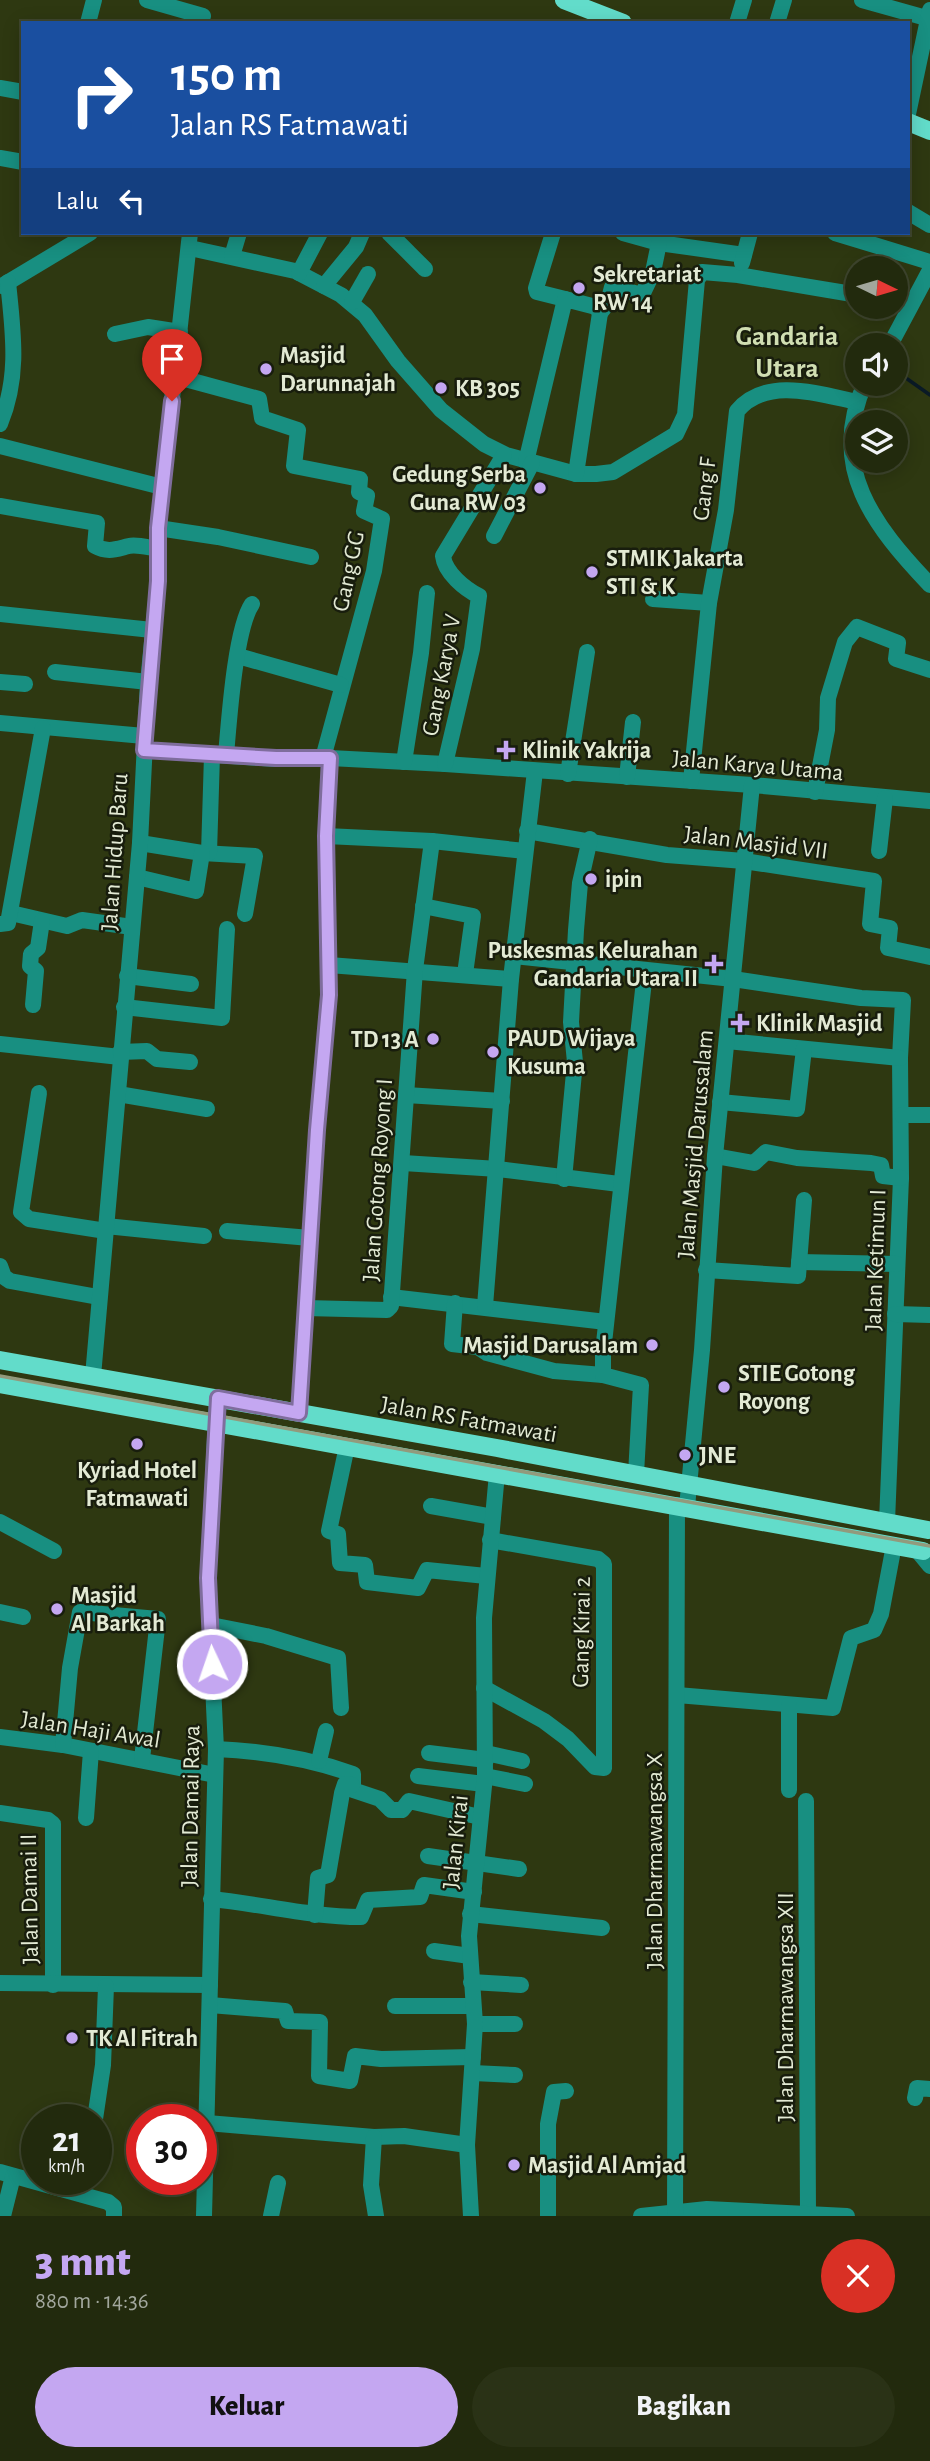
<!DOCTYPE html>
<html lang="id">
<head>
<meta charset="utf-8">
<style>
  :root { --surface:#222a0d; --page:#2a3216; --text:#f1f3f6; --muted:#a2a79d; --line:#3f462e; --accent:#c4a7f1 }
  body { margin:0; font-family:"Alegreya Sans",sans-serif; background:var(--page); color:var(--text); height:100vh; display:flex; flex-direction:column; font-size:26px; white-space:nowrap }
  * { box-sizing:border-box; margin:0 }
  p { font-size:23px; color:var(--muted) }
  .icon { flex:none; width:38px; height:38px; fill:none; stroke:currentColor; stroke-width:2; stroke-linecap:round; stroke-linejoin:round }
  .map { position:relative; height:2216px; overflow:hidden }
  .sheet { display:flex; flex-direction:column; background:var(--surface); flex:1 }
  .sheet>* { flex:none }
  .banner { position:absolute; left:21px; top:21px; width:889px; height:214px; border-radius:0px; box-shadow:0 4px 18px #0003,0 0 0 2px var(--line); background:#1a4fa0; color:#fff; overflow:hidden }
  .needle { width:46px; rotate:95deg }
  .controls { position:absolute; left:845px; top:256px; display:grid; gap:14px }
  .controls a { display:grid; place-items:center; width:63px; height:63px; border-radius:50%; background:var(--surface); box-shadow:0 4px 18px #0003,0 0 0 2px var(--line); font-size:35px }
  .speed { position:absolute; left:21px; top:2104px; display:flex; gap:14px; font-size:35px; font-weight:700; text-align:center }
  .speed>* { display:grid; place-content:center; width:91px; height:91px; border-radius:50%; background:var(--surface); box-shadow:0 4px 18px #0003,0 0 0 2px var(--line); line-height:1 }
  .speed small { font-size:18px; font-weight:400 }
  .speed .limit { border:10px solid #d22; background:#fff; color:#111 }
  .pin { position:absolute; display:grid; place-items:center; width:60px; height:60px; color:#fff; margin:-72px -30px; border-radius:50% 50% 50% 0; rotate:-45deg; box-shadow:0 0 7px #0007 }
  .pin .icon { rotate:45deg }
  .me { position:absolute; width:77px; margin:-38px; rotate:357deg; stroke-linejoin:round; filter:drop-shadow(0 0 5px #0008) }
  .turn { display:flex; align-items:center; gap:24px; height:147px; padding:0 35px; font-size:32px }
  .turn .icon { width:91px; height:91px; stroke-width:2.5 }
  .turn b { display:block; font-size:49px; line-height:60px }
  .then { display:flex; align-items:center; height:66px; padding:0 35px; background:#0003; gap:14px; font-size:26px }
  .round { display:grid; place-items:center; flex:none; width:74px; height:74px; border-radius:37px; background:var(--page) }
  .headline { display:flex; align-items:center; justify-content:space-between; height:119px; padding:0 35px }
  h1 { font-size:42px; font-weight:800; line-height:52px; color:var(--accent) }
  .primary-button { display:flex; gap:14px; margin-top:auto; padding:14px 35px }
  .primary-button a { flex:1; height:80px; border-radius:42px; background:var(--accent); color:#111; font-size:28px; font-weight:800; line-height:80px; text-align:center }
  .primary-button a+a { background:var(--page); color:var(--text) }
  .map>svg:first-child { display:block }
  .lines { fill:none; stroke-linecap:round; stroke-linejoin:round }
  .stream { stroke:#0a1a26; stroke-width:3.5 }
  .minor { stroke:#188f81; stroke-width:16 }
  .major { stroke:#62dcca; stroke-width:18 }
  .rail { stroke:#929a7c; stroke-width:3.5 }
  .route-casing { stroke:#7f6d9d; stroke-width:18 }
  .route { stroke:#c4a7f1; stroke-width:12 }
  .poi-dot { fill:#c4a7f1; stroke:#181d0d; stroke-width:2.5 }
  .labels { text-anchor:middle; stroke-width:5; stroke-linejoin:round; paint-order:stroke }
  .poi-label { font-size:24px; font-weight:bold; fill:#e3ead4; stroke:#181d0d; text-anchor:start }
  .street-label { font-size:24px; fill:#e3ead4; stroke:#181d0d }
  .quarter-label { font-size:28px; font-weight:bold; fill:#d0deb2; stroke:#181d0d }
</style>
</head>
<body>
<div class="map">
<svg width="930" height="2216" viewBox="0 0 930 2216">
  <rect width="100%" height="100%" fill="#2e3811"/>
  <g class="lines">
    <polyline class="stream" points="896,371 930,395"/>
    <g class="minor">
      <polyline points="147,0 203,16"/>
      <polyline points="862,0 930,19"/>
      <polyline points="88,23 94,0"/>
      <polyline points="737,23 744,0"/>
      <polyline points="777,23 784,0"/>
      <polyline points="0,88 23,92"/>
      <polyline points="908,114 930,10"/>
      <polyline points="0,158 23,162"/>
      <polyline points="908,212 930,225"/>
      <polyline points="389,233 425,269"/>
      <polyline points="553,233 536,288 537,292 565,299"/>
      <polyline points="623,233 659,243 744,255"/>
      <polyline points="835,233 930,262"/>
      <polyline points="190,248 295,271 341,295 365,315 398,361 441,410 484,444 506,455 576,474 596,474 613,472 676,434 685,415 697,280 702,272 738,275 858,295"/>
      <polyline points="232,256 239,233"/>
      <polyline points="742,263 750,233"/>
      <polyline points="299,273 320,233"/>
      <polyline points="2,286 90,233"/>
      <polyline points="324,286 356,247 362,233"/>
      <polyline points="352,302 368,274"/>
      <polyline points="600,313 608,303 612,287 642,295 653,272 659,243"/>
      <polyline points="115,334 148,327 180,332"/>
      <polyline points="890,345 930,270"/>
      <polyline points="174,376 259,399 262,418 298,430 294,466 360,479 359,492 367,496 364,511 382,519 374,571 323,758"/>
      <path d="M865,383C827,467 874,526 930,585"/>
      <path d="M0,424C20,376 13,332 8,282"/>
      <polyline points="0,446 162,487"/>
      <polyline points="526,462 565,299 596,307 600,313 576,474"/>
      <path d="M0,506L97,523L95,546C108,553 116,549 129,546C137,544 150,548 159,549"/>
      <polyline points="158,528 218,537 311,557"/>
      <polyline points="494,536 532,463"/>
      <polyline points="653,599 709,603"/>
      <polyline points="0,614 152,630"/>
      <polyline points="238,656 341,685"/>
      <polyline points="55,672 148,682"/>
      <polyline points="0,682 25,684"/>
      <polyline points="0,723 144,736"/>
      <polyline points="144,750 276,759 330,758 445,764 752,785 930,801"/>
      <path d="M226,755C229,722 235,629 252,604"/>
      <polyline points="404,762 421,653 427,593"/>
      <path d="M445,764L472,649L479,596C465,589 445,573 443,556L504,455"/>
      <polyline points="568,774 587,652"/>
      <polyline points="627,777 633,722"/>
      <path d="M691,781L709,603L726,510L737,411C766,376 819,394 857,402"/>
      <polyline points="815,792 827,730 828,698 845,642 857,627 898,643 896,659 930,670"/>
      <polyline points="527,831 667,855 744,861 874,881 870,924 890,928 888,948 930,957"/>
      <polyline points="326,836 432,841 525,851"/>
      <polyline points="140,843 202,853 255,856 245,914"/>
      <polyline points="879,851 885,798"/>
      <polyline points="209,853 212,755"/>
      <polyline points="137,877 196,891 202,853"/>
      <polyline points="423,906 473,916 465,974"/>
      <polyline points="11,913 67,926 82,920 132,927"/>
      <polyline points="0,924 8,923 43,728"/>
      <polyline points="514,956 733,979 861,998 903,1000 900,1058 901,1178 887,1522"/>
      <polyline points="329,965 511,979"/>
      <polyline points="127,976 191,984"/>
      <polyline points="33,1005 36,971 30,966 31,954 38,948 42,921"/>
      <polyline points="124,1007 222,1018 227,929"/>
      <polyline points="727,1041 900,1058"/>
      <polyline points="0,1044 120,1057"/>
      <polyline points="120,1052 147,1051 157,1059 190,1062"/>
      <polyline points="39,1093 21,1212 29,1219 106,1231"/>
      <polyline points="118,1094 207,1109"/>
      <polyline points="406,1095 502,1101"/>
      <polyline points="720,1102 797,1109 804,1049"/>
      <polyline points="902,1115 930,1115"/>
      <polyline points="715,1156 754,1163 766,1152 797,1158 871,1163 881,1165 883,1176 901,1178"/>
      <polyline points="403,1163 498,1169 619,1184"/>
      <polyline points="564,1179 575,1062 571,1022 576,930 580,883 590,839"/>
      <polyline points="106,1226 204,1236"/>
      <polyline points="227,1231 310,1238"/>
      <polyline points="799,1262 897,1264"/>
      <polyline points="0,1266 4,1277 10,1281 98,1297"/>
      <polyline points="706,1270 798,1276 804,1200"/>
      <polyline points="391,1297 606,1322"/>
      <polyline points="455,1303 452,1344 478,1347 487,1353 554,1371 603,1375"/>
      <polyline points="485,1306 511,979 535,771"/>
      <polyline points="305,1308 387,1310 391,1306 415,970 432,841"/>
      <polyline points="895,1314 930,1315"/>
      <polyline points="93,1376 140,843 148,682 158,581 158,528 190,233"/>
      <polyline points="299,1413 317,1130 329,995 326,836 330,758"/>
      <polyline points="347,1446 329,1531 338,1534 340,1563 365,1565 367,1582 418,1588 427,1570 486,1576"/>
      <polyline points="636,1474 641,1385 603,1375 603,1352 645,972"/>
      <polyline points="431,1506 493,1517"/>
      <polyline points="687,1507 702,1350 715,1156 752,785"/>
      <polyline points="0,1522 54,1551"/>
      <polyline points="916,1549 930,1566"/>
      <polyline points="0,1612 23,1617"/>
      <polyline points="211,1625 266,1636 338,1658 341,1708"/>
      <polyline points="484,1688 544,1721 568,1739 595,1767 604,1768 604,1564 598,1559 490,1540"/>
      <polyline points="677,1695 833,1708 851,1638 874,1630 881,1614 894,1545"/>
      <polyline points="789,1705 789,1790"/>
      <polyline points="0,1737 63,1745 215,1775"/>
      <polyline points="63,1745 70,1668 80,1612 158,1619 142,1759"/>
      <path d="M216,1749C264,1751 308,1758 353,1774V1790L380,1799L391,1810H402L409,1801L480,1817"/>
      <polyline points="429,1753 486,1760"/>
      <polyline points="486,1753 522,1761"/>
      <polyline points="319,1761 326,1731"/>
      <polyline points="418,1776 484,1784"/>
      <polyline points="485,1776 525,1784"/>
      <polyline points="806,1801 808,2213"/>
      <polyline points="0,1813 48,1820 53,1824 53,1985"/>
      <polyline points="86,1818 91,1751"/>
      <polyline points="428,1856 519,1869"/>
      <path d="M211,1899C262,1904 310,1917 361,1917L368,1900L420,1897L424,1885L474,1892"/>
      <polyline points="470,1914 602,1928"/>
      <polyline points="315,1915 318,1878 328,1875 342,1793 345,1784 352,1785"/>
      <polyline points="434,1951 470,1956"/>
      <polyline points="471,1982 521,1985"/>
      <polyline points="0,1983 210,1985"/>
      <polyline points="210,2005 285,2011 288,2021 320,2022 319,2076 350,2081 355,2056 381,2059 473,2057"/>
      <polyline points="395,2006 472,2006"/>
      <polyline points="475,2024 515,2024"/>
      <polyline points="473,2073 515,2075"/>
      <polyline points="915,2098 917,2088 930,2089"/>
      <polyline points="95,2119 103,2065 106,1986"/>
      <polyline points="207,2123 374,2137 404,2136 467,2145"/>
      <polyline points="374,2137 371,2185 376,2216"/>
      <polyline points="96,2141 96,2147"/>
      <polyline points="0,2172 108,2202 114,2207 114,2216"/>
      <polyline points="3,2216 13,2176"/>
      <polyline points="204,2216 216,1749 208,1578 217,1398"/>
      <polyline points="271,2216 278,2183"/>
      <polyline points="471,2216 467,2145 475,2024 469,1936 485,1776 484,1618 497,1473"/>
      <polyline points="548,2216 548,2124 554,2092 566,2091"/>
      <polyline points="641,2216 707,2209 847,2216"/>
      <polyline points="675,2216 677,1505"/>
    </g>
    <g class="major">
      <polyline points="564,0 623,23"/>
      <polyline points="908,122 930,131"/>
      <polyline points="0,1360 497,1448 928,1530"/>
      <polyline points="0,1384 923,1551"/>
    </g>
    <polyline class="rail" points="0,1376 930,1546"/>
  </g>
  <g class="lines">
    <g class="route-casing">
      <polyline id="route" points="172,401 158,528 158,581 144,750 276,758 330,758 326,836 329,995 317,1130 299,1413 218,1398 208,1578 212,1664"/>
    </g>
    <use href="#route" class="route"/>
  </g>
  <g class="poi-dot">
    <circle cx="579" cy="288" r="7"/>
    <circle cx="266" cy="369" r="7"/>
    <circle cx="441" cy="388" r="7"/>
    <circle cx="540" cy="488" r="7"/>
    <circle cx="592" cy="572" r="7"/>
    <path d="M502.5 739.5h7v7h7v7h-7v7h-7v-7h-7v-7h7z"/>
    <circle cx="591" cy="879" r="7"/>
    <path d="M710.5 953.5h7v7h7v7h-7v7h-7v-7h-7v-7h7z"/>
    <path d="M736.5 1012.5h7v7h7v7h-7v7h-7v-7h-7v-7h7z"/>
    <circle cx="433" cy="1039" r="7"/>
    <circle cx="493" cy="1052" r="7"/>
    <circle cx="652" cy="1345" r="7"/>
    <circle cx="724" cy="1387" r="7"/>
    <circle cx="137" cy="1444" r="7"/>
    <circle cx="685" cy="1455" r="7"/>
    <circle cx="57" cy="1609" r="7"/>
    <circle cx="72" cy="2038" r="7"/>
    <circle cx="514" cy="2165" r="7"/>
  </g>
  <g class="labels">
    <g class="poi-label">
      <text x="593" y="282">Sekretariat<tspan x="593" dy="28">RW 14</tspan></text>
      <text x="280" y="363">Masjid<tspan x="280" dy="28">Darunnajah</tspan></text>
      <text x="455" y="396">KB 305</text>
      <text x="526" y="482" text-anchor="end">Gedung Serba<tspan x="526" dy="28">Guna RW 03</tspan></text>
      <text x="606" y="566">STMIK Jakarta<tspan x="606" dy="28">STI &amp; K</tspan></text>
      <text x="522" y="758">Klinik Yakrija</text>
      <text x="605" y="887">ipin</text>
      <text x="698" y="958" text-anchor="end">Puskesmas Kelurahan<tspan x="698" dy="28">Gandaria Utara II</tspan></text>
      <text x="756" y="1031">Klinik Masjid</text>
      <text x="507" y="1046">PAUD Wijaya<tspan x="507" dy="28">Kusuma</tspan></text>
      <text x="419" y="1047" text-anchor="end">TD 13 A</text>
      <text x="638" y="1353" text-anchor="end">Masjid Darusalam</text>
      <text x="738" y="1381">STIE Gotong<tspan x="738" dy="28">Royong</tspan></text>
      <text x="699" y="1463">JNE</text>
      <text x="137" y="1478" text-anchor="middle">Kyriad Hotel<tspan x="137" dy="28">Fatmawati</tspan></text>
      <text x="71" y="1603">Masjid<tspan x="71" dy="28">Al Barkah</tspan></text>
      <text x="86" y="2046">TK Al Fitrah</text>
      <text x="528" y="2173">Masjid Al Amjad</text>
    </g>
    <g class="street-label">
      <text transform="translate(704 489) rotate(-83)" y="8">Gang F</text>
      <text transform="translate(348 571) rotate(-78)" y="8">Gang GG</text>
      <text transform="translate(441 675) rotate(-79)" y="8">Gang Karya V</text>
      <text transform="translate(758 765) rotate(5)" y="8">Jalan Karya Utama</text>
      <text transform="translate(756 842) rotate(7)" y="8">Jalan Masjid VII</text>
      <text transform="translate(114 852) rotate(-86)" y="8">Jalan Hidup Baru</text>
      <text transform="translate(695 1144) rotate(-85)" y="8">Jalan Masjid Darussalam</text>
      <text transform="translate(377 1180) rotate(-86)" y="8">Jalan Gotong Royong I</text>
      <text transform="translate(875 1260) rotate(-88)" y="8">Jalan Ketimun I</text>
      <text transform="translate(469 1419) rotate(10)" y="8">Jalan RS Fatmawati</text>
      <text transform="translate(581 1632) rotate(-89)" y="8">Gang Kirai 2</text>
      <text transform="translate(91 1729) rotate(9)" y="8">Jalan Haji Awal</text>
      <text transform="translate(190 1806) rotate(-89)" y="8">Jalan Damai Raya</text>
      <text transform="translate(455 1842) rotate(-84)" y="8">Jalan Kirai</text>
      <text transform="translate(654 1861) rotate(-90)" y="8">Jalan Dharmawangsa X</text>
      <text transform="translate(29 1899) rotate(-91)" y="8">Jalan Damai II</text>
      <text transform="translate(785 2007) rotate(-90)" y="8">Jalan Dharmawangsa XII</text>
    </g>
    <g class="quarter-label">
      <text x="787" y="345">Gandaria<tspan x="787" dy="32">Utara</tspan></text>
    </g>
  </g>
</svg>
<div class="controls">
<a><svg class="needle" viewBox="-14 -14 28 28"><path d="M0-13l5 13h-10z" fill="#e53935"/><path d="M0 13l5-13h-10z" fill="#a2a79d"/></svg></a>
<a><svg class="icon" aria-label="sound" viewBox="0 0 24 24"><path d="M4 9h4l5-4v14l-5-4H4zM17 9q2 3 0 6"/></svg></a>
<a><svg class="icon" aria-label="layers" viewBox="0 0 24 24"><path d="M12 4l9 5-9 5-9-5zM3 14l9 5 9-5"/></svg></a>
</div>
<div class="speed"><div>21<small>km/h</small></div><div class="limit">30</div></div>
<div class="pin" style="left:172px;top:401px;background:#d93025"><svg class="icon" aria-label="arrive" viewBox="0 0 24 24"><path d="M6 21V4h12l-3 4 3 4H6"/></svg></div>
<svg class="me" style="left:212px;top:1664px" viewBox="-20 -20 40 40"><circle r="17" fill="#c4a7f1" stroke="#fff" stroke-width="3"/><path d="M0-11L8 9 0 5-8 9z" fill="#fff"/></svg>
<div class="banner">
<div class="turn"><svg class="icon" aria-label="right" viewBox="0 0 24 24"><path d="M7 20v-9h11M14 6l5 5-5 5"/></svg><div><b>150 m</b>Jalan RS Fatmawati</div></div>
<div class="then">Lalu<svg class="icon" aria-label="left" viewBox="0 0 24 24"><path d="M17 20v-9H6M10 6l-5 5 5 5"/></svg></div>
</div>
</div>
<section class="sheet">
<div class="headline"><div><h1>3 mnt</h1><p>880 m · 14:36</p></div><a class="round" style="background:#d93025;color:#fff"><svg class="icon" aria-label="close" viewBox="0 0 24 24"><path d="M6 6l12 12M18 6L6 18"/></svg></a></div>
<div class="primary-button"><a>Keluar</a><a>Bagikan</a></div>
</section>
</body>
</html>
